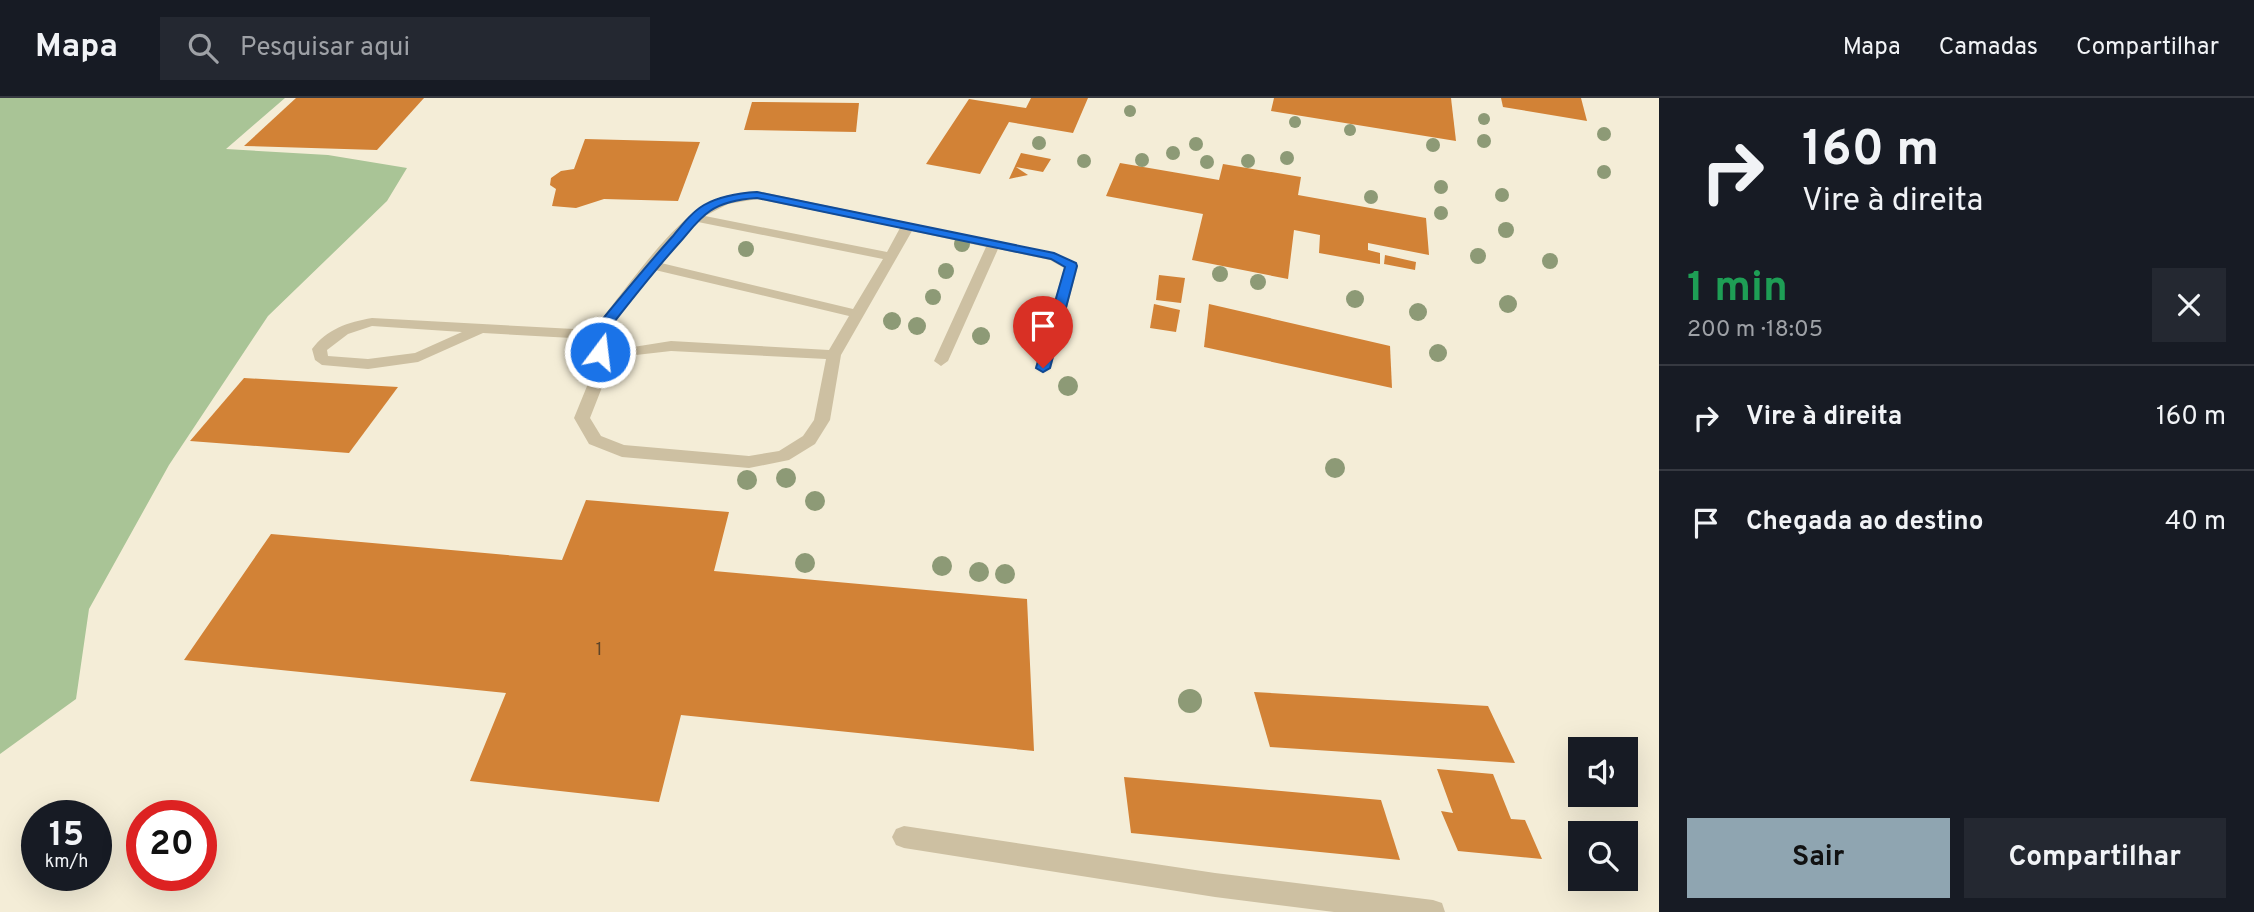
<!DOCTYPE html>
<html lang="pt">
<head>
<meta charset="utf-8">
<style>
  :root { --surface:#171b24; --page:#242831; --text:#f1f3f6; --muted:#9ea1a6; --line:#363941; --accent:#8fa5b1 }
  body { margin:0; font-family:Overpass,sans-serif; background:var(--page); color:var(--text); height:100vh; display:flex; flex-direction:column; font-size:26px; white-space:nowrap }
  * { box-sizing:border-box; margin:0 }
  p { font-size:23px; color:var(--muted) }
  .icon { flex:none; width:38px; height:38px; fill:none; stroke:currentColor; stroke-width:2; stroke-linecap:round; stroke-linejoin:round }
  .map { position:relative; flex:1; overflow:hidden }
  .drawer { display:flex; flex-direction:column; background:var(--surface); width:595px }
  .drawer>* { flex:none }
  .guide { background:#171b24; color:var(--text); overflow:hidden }
  .fabs { position:absolute; left:1568px; top:639px; display:grid; gap:14px }
  .fabs a { display:grid; place-items:center; width:70px; height:70px; border-radius:0px; background:var(--surface); box-shadow:0 7px 28px #0002; font-size:35px }
  .speed { position:absolute; left:21px; top:702px; display:flex; gap:14px; font-size:35px; font-weight:700; text-align:center }
  .speed>* { display:grid; place-content:center; width:91px; height:91px; border-radius:50%; background:var(--surface); box-shadow:0 7px 28px #0002; line-height:1 }
  .speed small { font-size:18px; font-weight:400 }
  .speed .limit { border:10px solid #d22; background:#fff; color:#111 }
  .pin { position:absolute; display:grid; place-items:center; width:60px; height:60px; color:#fff; margin:-72px -30px; border-radius:50% 50% 50% 0; rotate:-45deg; box-shadow:0 0 7px #0007 }
  .pin .icon { rotate:45deg }
  .me { position:absolute; width:77px; margin:-38px; rotate:15deg; stroke-linejoin:round; filter:drop-shadow(0 0 5px #0008) }
  .turn { display:flex; align-items:center; gap:24px; height:147px; padding:0 28px; font-size:32px }
  .turn .icon { width:91px; height:91px; stroke-width:2.5 }
  .turn b { display:block; font-size:49px; line-height:60px }
  .round { display:grid; place-items:center; flex:none; width:74px; height:74px; border-radius:0px; background:var(--page) }
  .summary { display:flex; align-items:center; justify-content:space-between; height:119px; padding:0 28px }
  h1 { font-size:42px; font-weight:700; line-height:52px; color:#1e9e55 }
  .cta { display:flex; gap:14px; margin-top:auto; padding:14px 28px }
  .cta a { flex:1; height:80px; border-radius:0px; background:var(--accent); color:#111; font-size:28px; font-weight:700; line-height:80px; text-align:center }
  .cta a+a { background:var(--page); color:var(--text) }
  ul { padding:0; list-style:none }
  li { display:flex; align-items:center; gap:21px; height:105px; padding:0 28px; border-top:2px solid var(--line) }
  li div { flex:1 }
  li b { display:block; font-size:26px }
  li em { font-style:normal }
  header { display:flex; align-items:center; gap:42px; box-sizing:border-box; height:98px; padding:0 35px; background:var(--surface); border-bottom:2px solid var(--line) }
  header strong { font-size:33px }
  nav { display:flex; gap:38px; margin-inline-start:auto; font-size:24px }
  .search { width:490px; height:63px; background:var(--page); display:flex; align-items:center; gap:18px; box-sizing:border-box; padding:0 24px; border-radius:0px; color:var(--muted); font-size:26px }
  main { display:flex; flex:1; min-height:0 }
  .map>svg:first-child { display:block }
  .green { fill:#a9c496 }
  .building { fill:#d28236 }
  .lines { fill:none; stroke-linecap:round; stroke-linejoin:round }
  .service { fill:#cdc0a2; fill-rule:evenodd }
  .tree { fill:#8d9a76 }
  .route { fill:#1a73e8; stroke:#114b97; stroke-width:2 }
  .labels { text-anchor:middle; stroke-width:5; stroke-linejoin:round; paint-order:stroke }
  .number-label { font-size:18px; fill:#5d4429 }
</style>
</head>
<body>
<header>
<strong>Mapa</strong>
<div class="search"><svg class="icon" aria-label="search" viewBox="0 0 24 24"><circle cx="10" cy="10" r="6"/><path d="M15 15l6 6"/></svg>Pesquisar aqui</div>
<nav><a>Mapa</a><a>Camadas</a><a>Compartilhar</a></nav>
</header>
<main>
<div class="map">
<svg width="1659" height="814" viewBox="0 0 1659 814">
  <rect width="100%" height="100%" fill="#f4edd7"/>
  <polygon class="green" points="0,0 285,0 226,51 328,57 407,70 387,103 268,218 169,367 89,511 76,601 0,656"/>
  <g class="building">
    <polygon points="296,0 424,0 377,52 244,48"/>
    <polygon points="1031,0 1088,0 1073,35 1009,24 980,76 926,66 969,1 1026,10"/>
    <polygon points="1274,0 1451,0 1456,43 1271,13"/>
    <polygon points="1501,0 1581,0 1587,23 1503,9"/>
    <polygon points="752,4 859,5 856,34 744,32"/>
    <polygon points="585,41 700,44 678,103 604,101 576,110 552,108 556,91 550,87 551,80 561,73 574,71"/>
    <polygon points="1021,55 1051,61 1043,74 1016,69 1028,77 1009,81"/>
    <polygon points="1120,65 1219,82 1223,66 1301,79 1298,97 1426,120 1429,157 1368,145 1368,152 1380,155 1380,166 1319,155 1320,137 1294,132 1288,181 1192,162 1203,116 1106,98"/>
    <polygon points="1385,157 1416,164 1415,172 1384,166"/>
    <polygon points="1159,177 1185,180 1181,205 1156,202"/>
    <polygon points="1154,206 1180,212 1176,234 1150,230"/>
    <polygon points="1209,206 1390,248 1392,290 1204,249"/>
    <polygon points="244,280 398,289 349,355 190,343"/>
    <polygon points="586,402 729,414 714,473 1027,501 1034,653 681,617 659,704 470,683 506,595 184,562 271,436 562,462"/>
    <polygon points="1254,594 1488,608 1515,665 1270,649"/>
    <polygon points="1437,671 1493,676 1511,721 1525,722 1542,761 1458,753 1441,713 1453,715"/>
    <polygon points="1124,679 1381,702 1400,762 1131,735"/>
  </g>
  <g class="lines">
    <g class="service">
      <path d="M757,93L1054,155L1076,165L1078,168L1051,270L1043,275L1035,270L1064,170L1050,162L998,151L948,263L941,268L934,263L986,149L912,133L841,257L830,322L815,346L789,362L749,370L622,359L589,346L574,320L594,271L590,241L483,235L418,264L368,271L322,267L315,262L312,251C327,231 348,224 372,220L593,232C620,199 669,127 705,107C721,98 739,95 757,93ZM757,101L900,130L887,154L705,118L728,106ZM698,124L883,161L853,211L661,165ZM655,172L849,218L829,252L671,243L627,250L608,261L604,237ZM372,228L462,234L415,255L368,261L328,258L327,252L348,236ZM671,253L826,261L814,322L803,338L779,353L749,358L624,347L601,338L590,320L608,274L636,257Z"/>
      <polygon points="904,728 1215,775 1433,802 1442,805 1445,814 1334,814 1215,799 904,750 896,747 892,739 896,731"/>
    </g>
  </g>
  <g class="tree">
    <circle cx="1130" cy="13" r="6"/>
    <circle cx="1484" cy="21" r="6"/>
    <circle cx="1295" cy="24" r="6"/>
    <circle cx="1350" cy="32" r="6"/>
    <circle cx="1604" cy="36" r="7"/>
    <circle cx="1484" cy="43" r="7"/>
    <circle cx="1039" cy="45" r="7"/>
    <circle cx="1196" cy="46" r="7"/>
    <circle cx="1433" cy="47" r="7"/>
    <circle cx="1173" cy="55" r="7"/>
    <circle cx="1287" cy="60" r="7"/>
    <circle cx="1142" cy="62" r="7"/>
    <circle cx="1084" cy="63" r="7"/>
    <circle cx="1248" cy="63" r="7"/>
    <circle cx="1207" cy="64" r="7"/>
    <circle cx="1604" cy="74" r="7"/>
    <circle cx="1441" cy="89" r="7"/>
    <circle cx="1502" cy="97" r="7"/>
    <circle cx="1371" cy="99" r="7"/>
    <circle cx="1441" cy="115" r="7"/>
    <circle cx="1506" cy="132" r="8"/>
    <circle cx="962" cy="146" r="8"/>
    <circle cx="746" cy="151" r="8"/>
    <circle cx="1478" cy="158" r="8"/>
    <circle cx="1550" cy="163" r="8"/>
    <circle cx="946" cy="173" r="8"/>
    <circle cx="1220" cy="176" r="8"/>
    <circle cx="1258" cy="184" r="8"/>
    <circle cx="933" cy="199" r="8"/>
    <circle cx="1355" cy="201" r="9"/>
    <circle cx="1508" cy="206" r="9"/>
    <circle cx="1418" cy="214" r="9"/>
    <circle cx="892" cy="223" r="9"/>
    <circle cx="917" cy="228" r="9"/>
    <circle cx="981" cy="238" r="9"/>
    <circle cx="1438" cy="255" r="9"/>
    <circle cx="1068" cy="288" r="10"/>
    <circle cx="1335" cy="370" r="10"/>
    <circle cx="786" cy="380" r="10"/>
    <circle cx="747" cy="382" r="10"/>
    <circle cx="815" cy="403" r="10"/>
    <circle cx="805" cy="465" r="10"/>
    <circle cx="942" cy="468" r="10"/>
    <circle cx="979" cy="474" r="10"/>
    <circle cx="1005" cy="476" r="10"/>
    <circle cx="1190" cy="603" r="12"/>
  </g>
  <path class="route" d="M757,94L1054,155L1076,165L1077,168L1050,270L1043,274L1036,270L1065,169L1051,161L757,100C741,101 723,104 710,113C698,121 689,134 680,144C653,174 628,206 604,237L606,254L604,257H595L590,237L592,234C619,201 645,169 673,138C682,127 692,114 704,107C720,98 739,95 757,94Z"/>
  <g class="labels">
    <g class="number-label">
      <text x="599" y="557">1</text>
    </g>
  </g>
</svg>
<div class="fabs">
<a><svg class="icon" aria-label="sound" viewBox="0 0 24 24"><path d="M4 9h4l5-4v14l-5-4H4zM17 9q2 3 0 6"/></svg></a>
<a><svg class="icon" aria-label="search" viewBox="0 0 24 24"><circle cx="10" cy="10" r="6"/><path d="M15 15l6 6"/></svg></a>
</div>
<div class="speed"><div>15<small>km/h</small></div><div class="limit">20</div></div>
<div class="pin" style="left:1043px;top:270px;background:#d93025"><svg class="icon" aria-label="arrive" viewBox="0 0 24 24"><path d="M6 21V4h12l-3 4 3 4H6"/></svg></div>
<svg class="me" style="left:600px;top:254px" viewBox="-20 -20 40 40"><circle r="17" fill="#1a73e8" stroke="#fff" stroke-width="3"/><path d="M0-11L8 9 0 5-8 9z" fill="#fff"/></svg>
</div>
<section class="drawer">
<div class="guide">
<div class="turn"><svg class="icon" aria-label="right" viewBox="0 0 24 24"><path d="M7 20v-9h11M14 6l5 5-5 5"/></svg><div><b>160 m</b>Vire à direita</div></div>
</div>
<div class="summary"><div><h1>1 min</h1><p>200 m · 18:05</p></div><a class="round"><svg class="icon" aria-label="close" viewBox="0 0 24 24"><path d="M6 6l12 12M18 6L6 18"/></svg></a></div>
<ul>
<li><svg class="icon" aria-label="right" viewBox="0 0 24 24"><path d="M7 20v-9h11M14 6l5 5-5 5"/></svg><div><b>Vire à direita</b></div><em>160 m</em></li>
<li><svg class="icon" aria-label="arrive" viewBox="0 0 24 24"><path d="M6 21V4h12l-3 4 3 4H6"/></svg><div><b>Chegada ao destino</b></div><em>40 m</em></li>
</ul>
<div class="cta"><a>Sair</a><a>Compartilhar</a></div>
</section>
</main>
</body>
</html>
